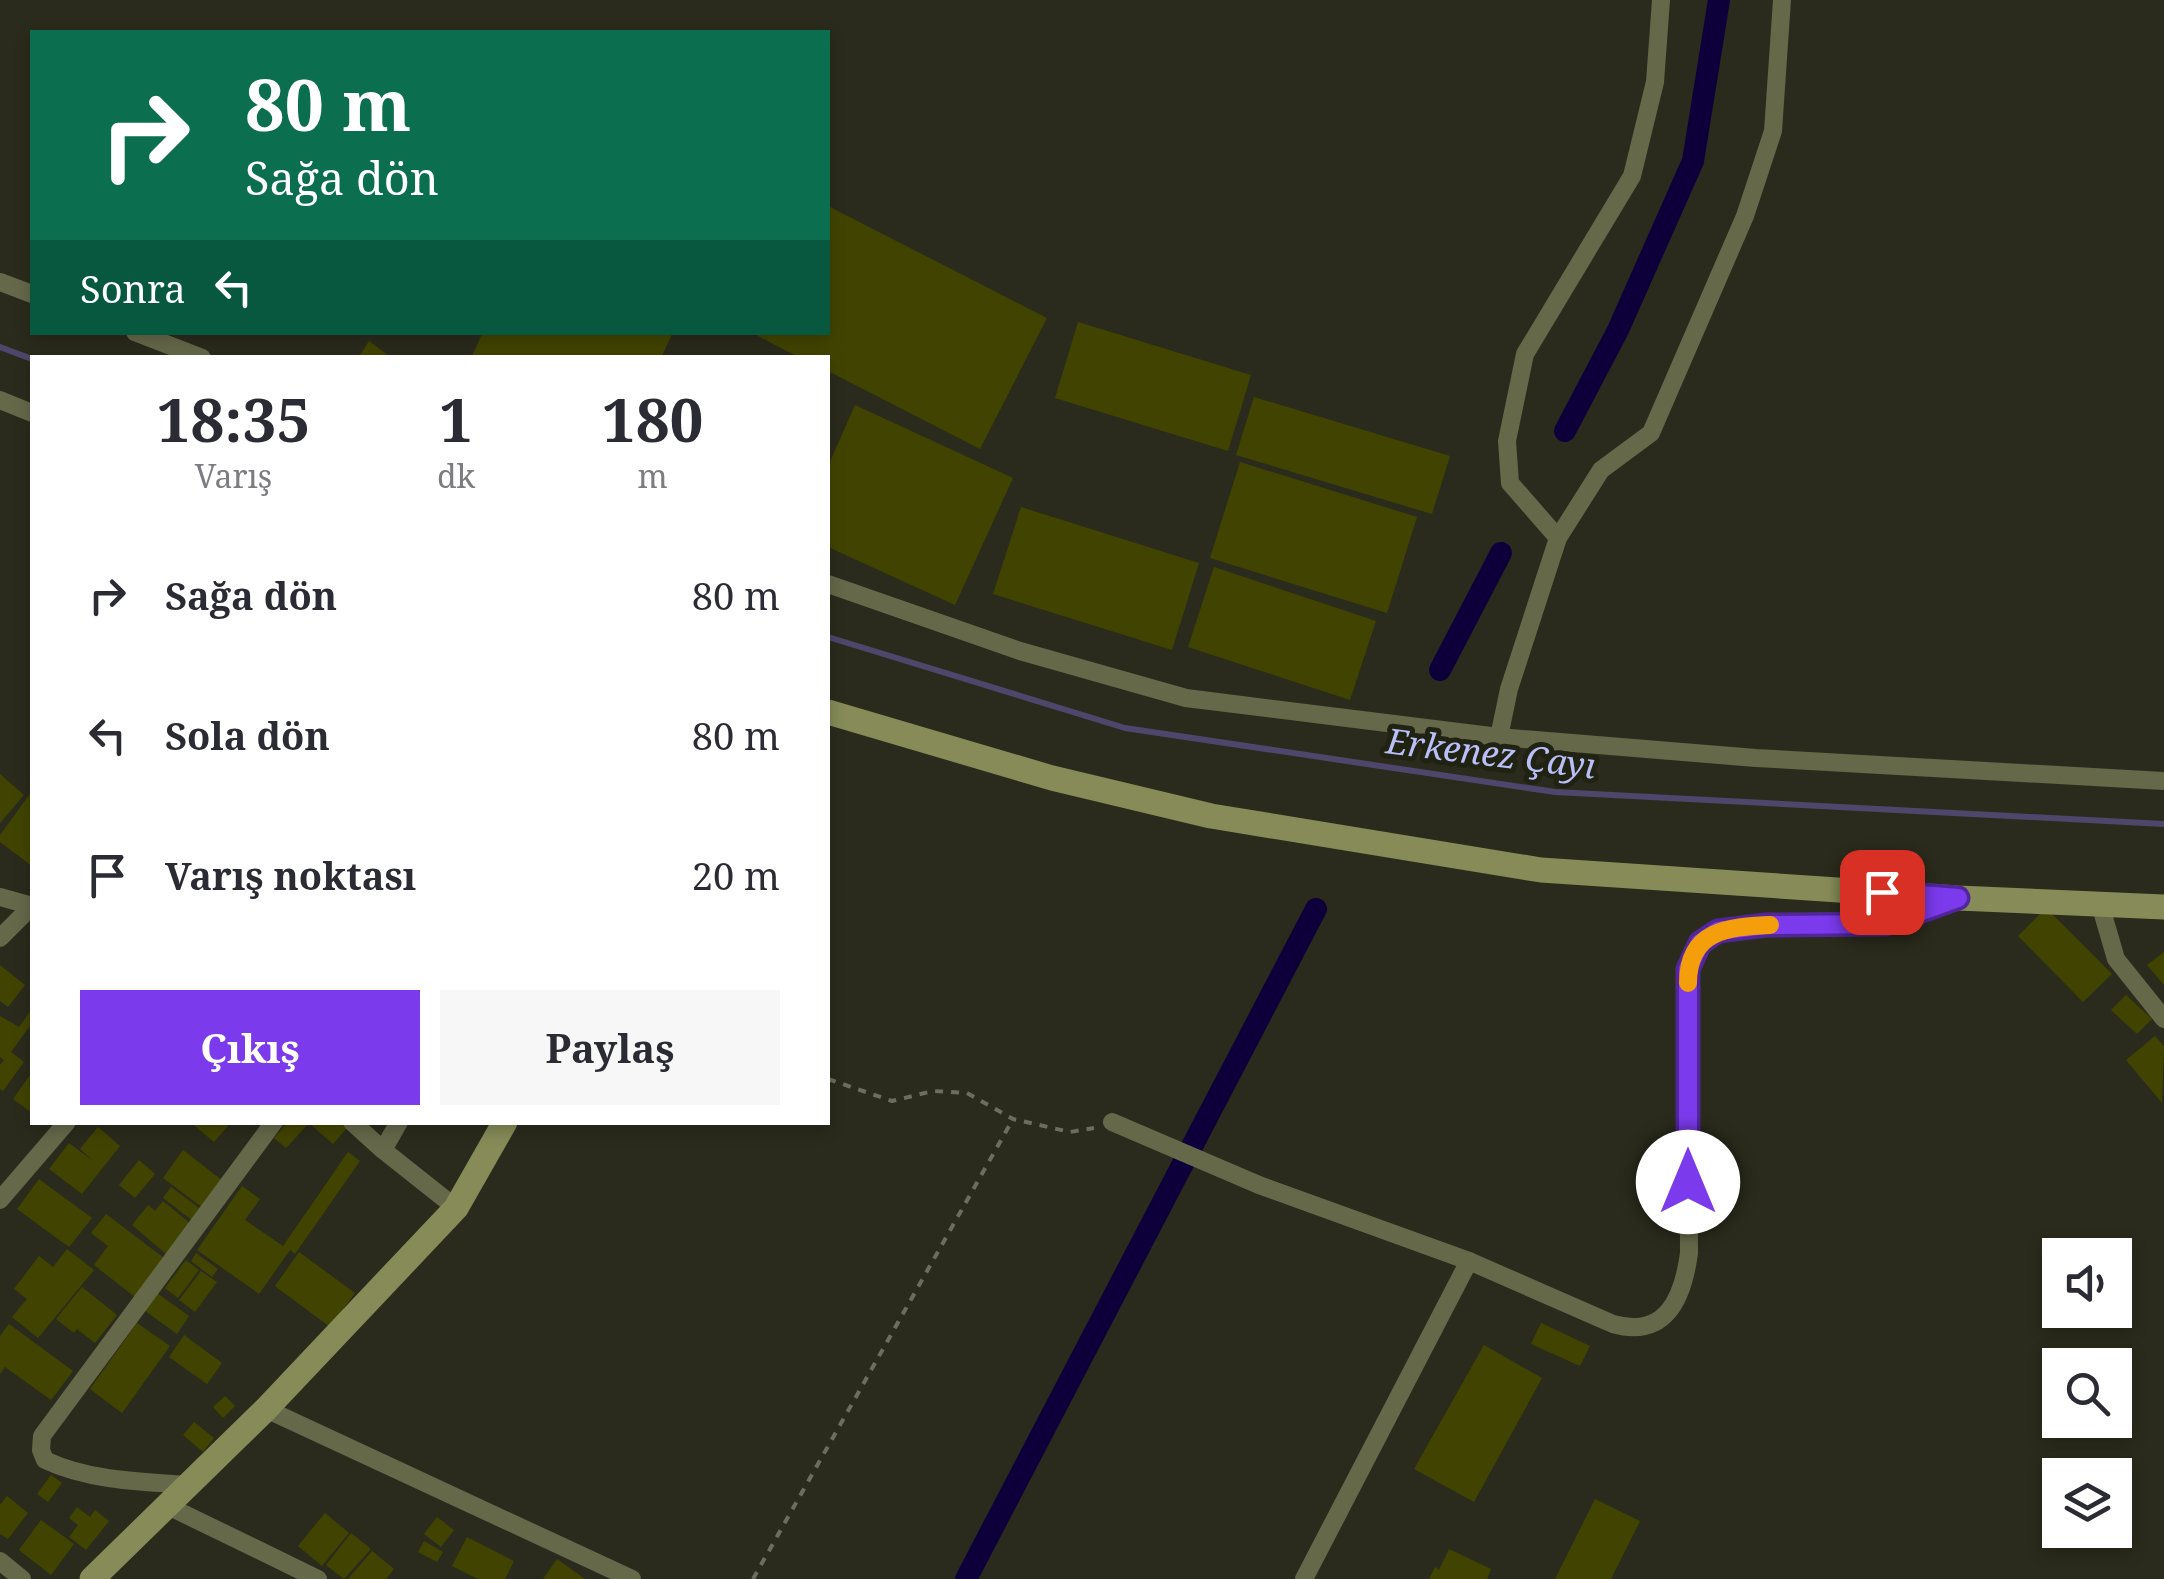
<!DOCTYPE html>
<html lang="tr">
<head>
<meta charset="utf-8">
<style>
  :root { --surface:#fff; --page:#f7f7f7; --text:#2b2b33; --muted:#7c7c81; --accent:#7c3aed }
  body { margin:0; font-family:"Noto Serif",serif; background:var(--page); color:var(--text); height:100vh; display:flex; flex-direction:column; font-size:38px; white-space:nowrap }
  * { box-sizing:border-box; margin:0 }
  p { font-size:32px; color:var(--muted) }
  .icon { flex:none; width:55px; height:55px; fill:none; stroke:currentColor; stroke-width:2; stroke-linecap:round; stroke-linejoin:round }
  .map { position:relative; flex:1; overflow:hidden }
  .sheet { position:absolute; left:30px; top:355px; width:800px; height:770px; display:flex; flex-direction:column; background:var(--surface); border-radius:0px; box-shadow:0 5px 15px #0003 }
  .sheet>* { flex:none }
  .banner { position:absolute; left:30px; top:30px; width:800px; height:305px; border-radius:0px; box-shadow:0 5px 15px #0003; background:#0b6e4f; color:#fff; overflow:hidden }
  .tools { position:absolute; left:2042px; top:1238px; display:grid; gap:20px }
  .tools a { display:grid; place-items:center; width:90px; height:90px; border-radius:0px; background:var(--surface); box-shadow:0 5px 15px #0003; font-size:50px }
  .pin { position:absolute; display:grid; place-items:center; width:85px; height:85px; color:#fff; margin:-42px; border-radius:20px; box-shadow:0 5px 15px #0006 }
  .me { position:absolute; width:110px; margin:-55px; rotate:0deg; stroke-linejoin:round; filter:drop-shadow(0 0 8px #0008) }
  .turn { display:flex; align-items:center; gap:35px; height:210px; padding:0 50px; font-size:45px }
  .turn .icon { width:130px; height:130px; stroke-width:2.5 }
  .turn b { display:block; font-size:70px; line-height:85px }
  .then { display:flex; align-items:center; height:95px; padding:0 50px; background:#0003; gap:20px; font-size:38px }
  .eta { display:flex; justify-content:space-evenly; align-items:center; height:170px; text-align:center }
  .eta b { font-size:60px; font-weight:700; line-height:70px }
  .action { display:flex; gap:20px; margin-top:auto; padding:20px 50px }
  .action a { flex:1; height:115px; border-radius:0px; background:var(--accent); color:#fff; font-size:40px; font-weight:700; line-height:115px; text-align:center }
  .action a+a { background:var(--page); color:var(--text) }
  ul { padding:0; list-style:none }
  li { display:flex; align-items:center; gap:30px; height:140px; padding:0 50px }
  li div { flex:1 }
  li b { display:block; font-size:38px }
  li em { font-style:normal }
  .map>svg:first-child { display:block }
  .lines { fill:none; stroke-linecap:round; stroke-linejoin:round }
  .stream { stroke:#4f466c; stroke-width:6 }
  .canal { stroke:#0d003a; stroke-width:22 }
  .building { fill:#414400 }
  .path { stroke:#6c6d60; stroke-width:4; stroke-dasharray:8 8; stroke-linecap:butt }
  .street { stroke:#656849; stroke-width:18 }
  .secondary { stroke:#868b58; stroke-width:25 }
  .route-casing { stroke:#51269a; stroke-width:25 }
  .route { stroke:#7c3aed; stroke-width:18 }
  .slow { stroke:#f59e0b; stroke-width:18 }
  .labels { text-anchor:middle; stroke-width:10; stroke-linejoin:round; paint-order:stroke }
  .water-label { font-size:35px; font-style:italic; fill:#bbbff9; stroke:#202212 }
</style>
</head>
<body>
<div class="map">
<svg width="2164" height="1579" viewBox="0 0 2164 1579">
  <rect width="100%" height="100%" fill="#2a2b1c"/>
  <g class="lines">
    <g class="stream">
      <polyline points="0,347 32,359"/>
      <polyline points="828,637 1125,728 1555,792 2164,824"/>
    </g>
    <g class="canal">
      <polyline points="1565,431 1618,330 1693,161 1719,0"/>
      <polyline points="1440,670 1501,553"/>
      <polyline points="966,1579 1316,909"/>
    </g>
  </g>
  <g class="building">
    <polygon points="828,206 1047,318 980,449 828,371 828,358 800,358 758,336 759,332 828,332"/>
    <polygon points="1078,322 1251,375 1228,451 1055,398"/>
    <polygon points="483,332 673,332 661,358 471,358"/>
    <polygon points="369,341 392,358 358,358"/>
    <polygon points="1254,397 1450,456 1432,514 1236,455"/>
    <polygon points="855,405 1013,478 955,605 828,547 828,466"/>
    <polygon points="1240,462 1417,517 1387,613 1210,558"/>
    <polygon points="1021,507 1199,563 1172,650 993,594"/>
    <polygon points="1214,567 1376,621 1350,700 1188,647"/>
    <polygon points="0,774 24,795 0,823"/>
    <polygon points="32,791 32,866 0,842 0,835"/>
    <polygon points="2046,908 2112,974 2083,1002 2018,936"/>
    <polygon points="2164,952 2164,985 2147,965"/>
    <polygon points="0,965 25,985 8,1007 0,1001"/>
    <polygon points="2126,995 2152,1019 2137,1034 2111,1010"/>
    <polygon points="32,1009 32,1023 11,1052 24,1062 3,1091 0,1089 0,1065 4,1060 0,1057 0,1016 19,1027"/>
    <polygon points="2155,1036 2164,1046 2162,1103 2126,1060"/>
    <polygon points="32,1072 32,1113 13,1099"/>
    <polygon points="190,1122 224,1122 228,1126 214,1142"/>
    <polygon points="288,1122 341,1122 347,1128 333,1144 309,1123 286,1148 274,1138"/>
    <polygon points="98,1127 120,1146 82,1194 49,1169 69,1143 93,1161 80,1149"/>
    <polygon points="183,1150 223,1181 203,1208 163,1178"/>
    <polygon points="348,1152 360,1161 295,1254 290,1250 259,1294 197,1250 242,1186 260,1199 245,1220 283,1246"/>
    <polygon points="139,1160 155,1174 135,1198 119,1185"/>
    <polygon points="39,1179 92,1218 69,1247 17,1209"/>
    <polygon points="171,1187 202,1210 193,1221 163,1198"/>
    <polygon points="163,1201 191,1224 166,1254 132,1225 148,1205 155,1211"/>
    <polygon points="106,1214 164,1258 135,1297 94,1265 108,1246 91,1233"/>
    <polygon points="67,1249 94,1270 38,1338 12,1317 27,1299 14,1289 39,1256 53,1267"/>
    <polygon points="299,1252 355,1293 330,1327 275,1286"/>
    <polygon points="196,1253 218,1269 212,1277 191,1261"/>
    <polygon points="186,1260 199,1270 178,1298 165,1288"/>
    <polygon points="201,1271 217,1282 195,1312 179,1300"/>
    <polygon points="82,1287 117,1315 95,1343 77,1329 74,1333 56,1319"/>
    <polygon points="157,1293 189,1316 177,1334 144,1310"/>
    <polygon points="137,1323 170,1346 122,1413 90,1389"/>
    <polygon points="1541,1323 1590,1346 1580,1366 1531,1344"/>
    <polygon points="9,1324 73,1371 51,1400 5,1367 0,1374 0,1336"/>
    <polygon points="184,1335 222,1363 207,1384 169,1357"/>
    <polygon points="1484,1345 1542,1378 1474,1502 1414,1469"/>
    <polygon points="225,1396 235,1406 223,1418 213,1407"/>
    <polygon points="194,1422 214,1438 203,1452 183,1435"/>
    <polygon points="51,1475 62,1483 48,1502 37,1494"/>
    <polygon points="7,1496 28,1513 8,1539 0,1534 0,1505"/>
    <polygon points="1595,1499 1640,1521 1611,1579 1555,1579"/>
    <polygon points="77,1507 90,1517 95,1510 109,1521 86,1550 69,1537 78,1525 69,1518"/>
    <polygon points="325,1513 349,1533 322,1566 298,1546"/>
    <polygon points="437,1517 454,1530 441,1547 424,1534"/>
    <polygon points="41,1520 74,1544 51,1575 19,1550"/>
    <polygon points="351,1533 371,1549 344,1579 326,1565"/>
    <polygon points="467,1537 514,1561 505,1579 478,1579 452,1566"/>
    <polygon points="424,1541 443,1552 437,1562 418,1552"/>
    <polygon points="1449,1549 1491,1569 1487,1579 1429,1579 1435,1567 1439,1570"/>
    <polygon points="372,1551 394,1569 386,1579 348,1579"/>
    <polygon points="557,1559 585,1579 543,1579"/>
  </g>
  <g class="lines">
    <g class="path">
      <polyline points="828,1079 892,1101 933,1091 967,1093 1013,1119 1070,1132 1094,1128"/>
      <polyline points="753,1579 1013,1119"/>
    </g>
    <g class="street">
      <polyline points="0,282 32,294"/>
      <polyline points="135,332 202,358"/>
      <polyline points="0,400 32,413"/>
      <polyline points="1558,538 1510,483 1507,441 1525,354 1632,176 1655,82 1661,0"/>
      <polyline points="828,584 1020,651 1186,698 1499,737 1756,758 2164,781"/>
      <polyline points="1499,737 1509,689 1558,538 1601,470 1651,433 1745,216 1773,131 1782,0"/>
      <polyline points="0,897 32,906"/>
      <polyline points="2100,904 2116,959 2164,1019"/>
      <polyline points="0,938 32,906"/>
      <polyline points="352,1122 383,1150"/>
      <polyline points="399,1122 383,1150 456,1208"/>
      <path d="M1112,1122L1259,1185L1469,1261L1613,1324C1666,1339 1683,1298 1689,1253L1688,969L1700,943L1718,931L1766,925L1885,924L1948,901"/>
      <polyline points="0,1200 67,1122"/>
      <polyline points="266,1409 632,1579"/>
      <path d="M191,1485C143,1482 89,1481 45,1460L41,1450L42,1436L274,1122"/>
      <polyline points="170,1507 318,1579"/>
      <polyline points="0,1561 22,1579"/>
      <polyline points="1304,1579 1469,1261"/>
    </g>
    <g class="secondary">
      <polyline points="828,712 1052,778 1211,816 1541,870 1958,898 2164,907"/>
      <polyline points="92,1579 266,1409 456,1208 505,1122"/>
    </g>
  </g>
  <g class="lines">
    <g class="route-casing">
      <polyline id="route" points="1688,1182 1688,969 1700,943 1718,931 1766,925 1886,924 1958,898 1882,892"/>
    </g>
    <use href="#route" class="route"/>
    <path class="slow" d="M1688,983C1688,930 1728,927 1770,925"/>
  </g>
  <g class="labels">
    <g class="water-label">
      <text transform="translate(1491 754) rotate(7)" y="12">Erkenez Çayı</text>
    </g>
  </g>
</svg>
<div class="tools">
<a><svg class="icon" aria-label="sound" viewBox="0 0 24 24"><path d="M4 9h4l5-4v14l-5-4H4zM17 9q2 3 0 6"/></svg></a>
<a><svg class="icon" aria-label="search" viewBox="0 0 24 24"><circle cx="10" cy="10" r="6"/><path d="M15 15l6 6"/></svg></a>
<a><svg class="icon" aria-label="layers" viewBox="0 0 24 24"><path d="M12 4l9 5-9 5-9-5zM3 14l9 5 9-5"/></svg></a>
</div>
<div class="pin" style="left:1882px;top:892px;background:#d93025"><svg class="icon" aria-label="arrive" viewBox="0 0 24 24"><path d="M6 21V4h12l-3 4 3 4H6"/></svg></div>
<svg class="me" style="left:1688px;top:1182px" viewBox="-20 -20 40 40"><circle r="19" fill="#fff"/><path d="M0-13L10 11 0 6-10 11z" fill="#7c3aed"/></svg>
<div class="banner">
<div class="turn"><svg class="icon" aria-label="right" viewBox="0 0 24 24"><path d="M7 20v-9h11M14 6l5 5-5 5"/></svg><div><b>80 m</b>Sağa dön</div></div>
<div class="then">Sonra<svg class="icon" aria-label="left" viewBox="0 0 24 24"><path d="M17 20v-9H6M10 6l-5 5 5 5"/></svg></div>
</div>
<section class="sheet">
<div class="eta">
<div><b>18:35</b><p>Varış</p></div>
<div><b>1</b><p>dk</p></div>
<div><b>180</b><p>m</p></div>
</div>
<ul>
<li><svg class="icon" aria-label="right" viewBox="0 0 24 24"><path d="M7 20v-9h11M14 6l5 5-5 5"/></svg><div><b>Sağa dön</b></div><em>80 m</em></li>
<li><svg class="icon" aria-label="left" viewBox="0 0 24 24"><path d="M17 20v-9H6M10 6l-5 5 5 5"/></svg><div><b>Sola dön</b></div><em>80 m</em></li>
<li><svg class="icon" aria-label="arrive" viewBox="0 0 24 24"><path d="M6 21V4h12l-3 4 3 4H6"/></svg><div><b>Varış noktası</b></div><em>20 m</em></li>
</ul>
<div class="action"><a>Çıkış</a><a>Paylaş</a></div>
</section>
</div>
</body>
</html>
